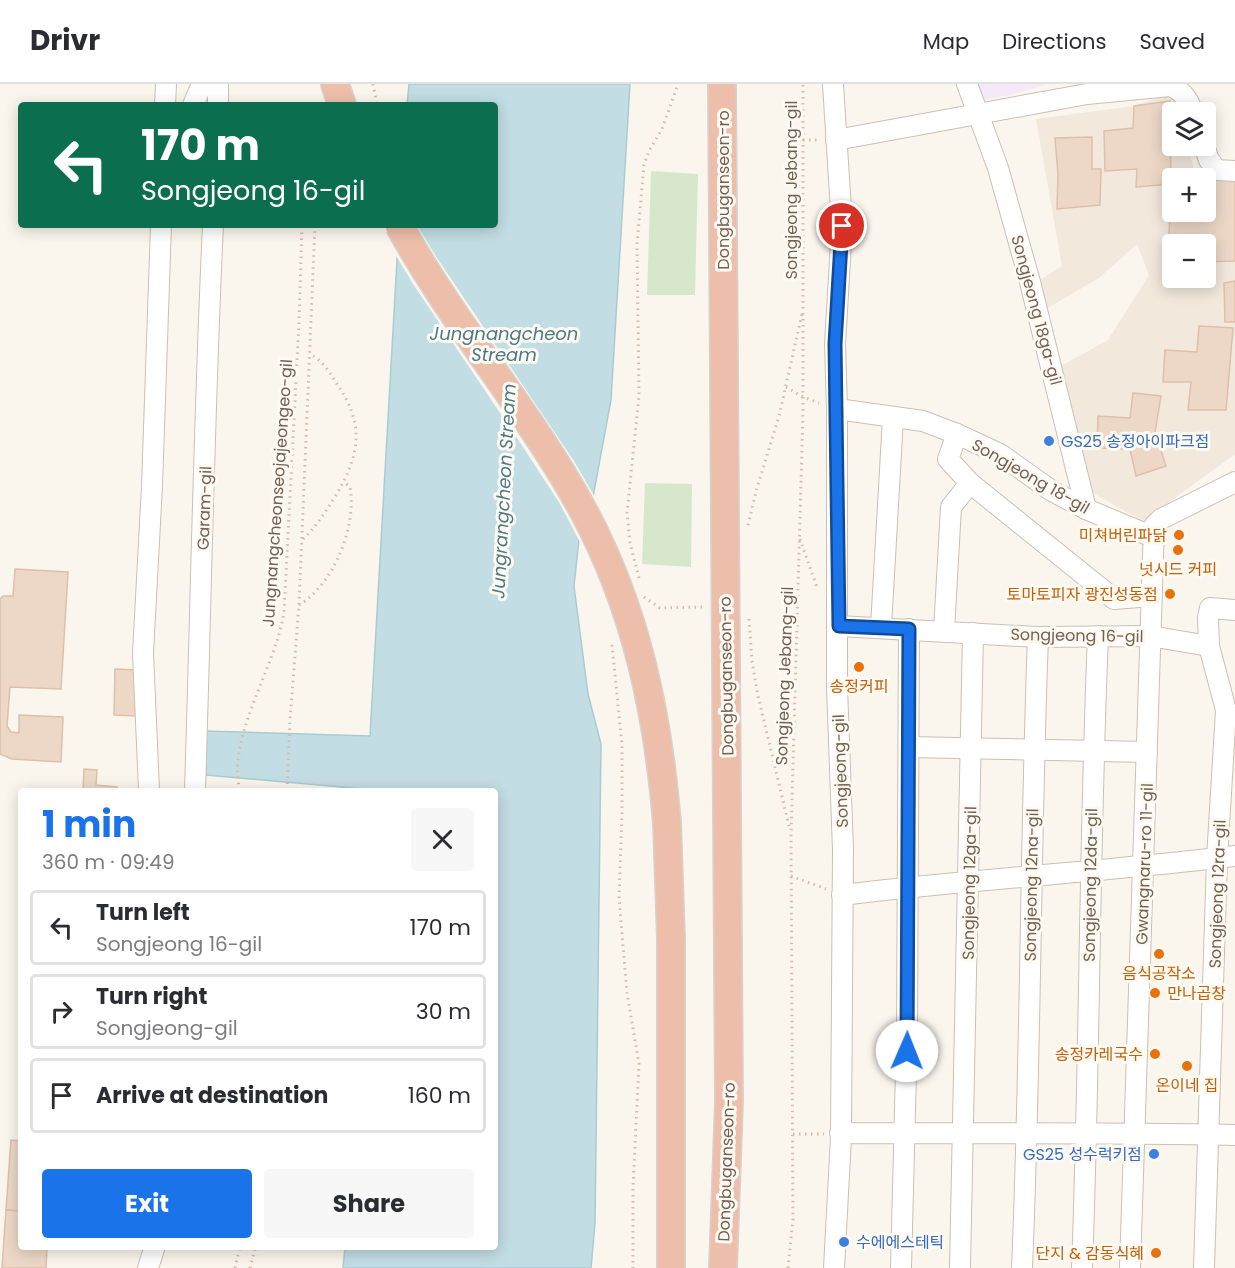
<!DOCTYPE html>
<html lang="en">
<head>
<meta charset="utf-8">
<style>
  :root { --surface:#fff; --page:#f7f7f7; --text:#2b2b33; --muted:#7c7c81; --line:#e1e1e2; --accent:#1a73e8 }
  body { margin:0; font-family:Poppins,"Noto Sans KR",sans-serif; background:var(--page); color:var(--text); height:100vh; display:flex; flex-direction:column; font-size:22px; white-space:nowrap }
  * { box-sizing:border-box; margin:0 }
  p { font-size:20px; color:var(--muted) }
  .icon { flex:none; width:33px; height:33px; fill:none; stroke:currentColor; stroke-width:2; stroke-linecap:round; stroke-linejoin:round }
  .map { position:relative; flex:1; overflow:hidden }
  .drawer { position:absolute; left:18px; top:704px; width:480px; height:462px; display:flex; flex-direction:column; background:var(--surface); border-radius:6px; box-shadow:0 3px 15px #0003 }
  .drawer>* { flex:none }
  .guide { position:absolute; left:18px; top:18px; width:480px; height:126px; border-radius:6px; box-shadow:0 3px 15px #0003; background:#0b6e4f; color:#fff; overflow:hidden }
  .fabs { position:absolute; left:1162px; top:18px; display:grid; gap:12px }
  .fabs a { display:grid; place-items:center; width:54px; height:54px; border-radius:6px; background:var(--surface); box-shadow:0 3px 15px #0003; font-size:30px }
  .pin { position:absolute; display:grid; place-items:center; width:51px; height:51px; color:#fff; margin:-26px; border:3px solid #fff; border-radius:50%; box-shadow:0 2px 6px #0007 }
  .me { position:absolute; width:66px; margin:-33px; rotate:1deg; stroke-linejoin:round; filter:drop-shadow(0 0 4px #0008) }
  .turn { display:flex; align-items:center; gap:21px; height:126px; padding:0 24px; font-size:27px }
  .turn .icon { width:78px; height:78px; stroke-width:2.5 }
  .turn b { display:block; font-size:42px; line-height:51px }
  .round { display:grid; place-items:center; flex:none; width:63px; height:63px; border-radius:6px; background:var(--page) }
  .headline { display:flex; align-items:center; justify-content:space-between; height:102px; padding:0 24px }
  h1 { font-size:36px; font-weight:700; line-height:45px; color:var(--accent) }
  .action { display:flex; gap:12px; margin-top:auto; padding:12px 24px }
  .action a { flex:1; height:69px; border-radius:6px; background:var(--accent); color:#fff; font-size:24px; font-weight:700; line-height:69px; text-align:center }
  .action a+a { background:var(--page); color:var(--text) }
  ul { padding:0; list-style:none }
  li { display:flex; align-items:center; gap:18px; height:75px; margin:0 12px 9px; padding:0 12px; border:3px solid var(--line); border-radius:6px }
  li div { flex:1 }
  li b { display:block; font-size:22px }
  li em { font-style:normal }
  header { display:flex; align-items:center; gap:36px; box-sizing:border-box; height:84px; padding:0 30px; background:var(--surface); border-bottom:2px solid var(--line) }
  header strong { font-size:28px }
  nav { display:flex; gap:33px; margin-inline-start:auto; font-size:21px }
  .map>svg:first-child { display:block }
  .residential { fill:#f2e8dc; fill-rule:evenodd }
  .education { fill:#f3e9f8 }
  .green { fill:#d6e7cc }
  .water { fill:#c2dde3; stroke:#aacbd3; stroke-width:1.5 }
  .pier { fill:#fbf6ed }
  .building { fill:#edd8c7; stroke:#dec0a9; stroke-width:1.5 }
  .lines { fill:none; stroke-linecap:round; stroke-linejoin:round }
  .minor-casing { stroke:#ccbfb3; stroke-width:22 }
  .highway-casing { stroke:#d8d2ce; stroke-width:30 }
  .path { stroke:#d2bbaa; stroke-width:3; stroke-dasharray:1.5 4.5; stroke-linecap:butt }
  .minor { stroke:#fff; stroke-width:20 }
  .highway { stroke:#edbfab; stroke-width:27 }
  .highway-bridge-casing { stroke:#d8d2ce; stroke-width:30; stroke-linecap:butt }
  .highway-bridge { stroke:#edbfab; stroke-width:27 }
  .route-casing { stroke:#114b97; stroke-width:15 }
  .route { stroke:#1a73e8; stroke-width:10 }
  .shop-dot { fill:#3f7fe0; stroke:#fdfaf3; stroke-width:2 }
  .food-dot { fill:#e8710a; stroke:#fdfaf3; stroke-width:2 }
  .labels { text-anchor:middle; stroke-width:6; stroke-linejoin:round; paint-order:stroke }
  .street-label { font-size:16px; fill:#745f51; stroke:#fdfaf3 }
  .shop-label { font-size:16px; fill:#366cbe; stroke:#fdfaf3; text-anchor:start }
  .food-label { font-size:16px; fill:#c56008; stroke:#fdfaf3; text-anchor:end }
  .water-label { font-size:18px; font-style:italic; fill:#4d7984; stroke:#fdfaf3 }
</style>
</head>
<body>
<header>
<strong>Drivr</strong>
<nav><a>Map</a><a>Directions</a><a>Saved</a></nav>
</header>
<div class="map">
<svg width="1235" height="1184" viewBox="0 0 1235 1184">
  <rect width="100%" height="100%" fill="#fbf6ed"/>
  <path class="residential" d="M1167,10L1181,17L1183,28H1173V62H1189L1195,93L1235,91V370L1143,437L1091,408L1061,282L1108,256L1149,191L1137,160L1099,194L1046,225L1035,199L1062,182L1036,35L1134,22ZM1173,94H1206V128H1173ZM1173,160H1206V194H1173Z"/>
  <polygon class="education" points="975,0 1049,0 1010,11 985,15 980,12"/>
  <g class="green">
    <polygon points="651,87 698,90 695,211 647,211"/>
    <polygon points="645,399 692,400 691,483 642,480"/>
  </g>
  <polygon class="water" points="409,0 630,0 611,316 593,413 579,456 574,502 588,610 601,660 595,1139 591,1184 343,1184 345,1163 495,1162 495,706 365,706 364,705 206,691 205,647 370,652 399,141 495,141 495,21 407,21"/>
  <polygon class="pier" points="396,141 417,141 437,174 574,377 596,415 582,462 560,420 523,363 413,200 395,170"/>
  <g class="building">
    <polygon points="1170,17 1171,100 1136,103 1137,85 1105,87 1104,47 1133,44 1134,22"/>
    <polygon points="1092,53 1092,85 1101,85 1100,121 1057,125 1058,90 1055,54"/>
    <polygon points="1235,92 1235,177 1206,178 1207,159 1169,158 1170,117 1173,117 1173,128 1206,128 1206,96"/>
    <polygon points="1235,197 1235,238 1225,238 1224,199"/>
    <polygon points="1199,242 1233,244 1226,326 1188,326 1191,298 1163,298 1165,266 1197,268"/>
    <polygon points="1133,309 1161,312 1155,348 1166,382 1136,392 1130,365 1097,364 1098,332 1130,334"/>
    <polygon points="15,485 68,488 61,605 10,603 7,642 11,648 19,649 19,631 63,633 61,678 12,675 0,670 0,515 3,512 13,512"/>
    <polygon points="115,585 138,586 136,632 114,631"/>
    <polygon points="84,685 97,686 96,701 117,703 117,706 83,706"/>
    <polygon points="11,1056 21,1057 21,1127 6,1126"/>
    <polygon points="6,1126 21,1127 21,1162 47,1162 46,1184 2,1184"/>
  </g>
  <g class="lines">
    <g class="minor-casing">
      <g id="minor">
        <polyline points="833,0 842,142 835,260 837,325 837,603 843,766 841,1053 834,1184"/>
        <polyline points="967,0 998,84 1030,198 1086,425"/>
        <polyline points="165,21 166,0"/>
        <polyline points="193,21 202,0"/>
        <polyline points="218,21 218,0"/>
        <path d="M836,56L1087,10L1170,2C1183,7 1188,15 1193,28"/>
        <polyline points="1204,62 1209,76 1217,86 1235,87"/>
        <polyline points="837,325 923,337 957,350 1000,370 1052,407 1086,425 1153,453"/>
        <polyline points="970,399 1114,515 1151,512"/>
        <polyline points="839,542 1038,553 1150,552 1209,562"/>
        <polyline points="881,543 893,334"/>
        <polyline points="944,547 951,423 970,399 948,375 957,350"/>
        <polyline points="909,663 1147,668"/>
        <polyline points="149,706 143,569 152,402 161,141"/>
        <path d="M195,706C201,518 204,329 213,141"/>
        <path d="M842,811C973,795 1104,788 1235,772"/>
        <path d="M840,1049C972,1050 1103,1048 1235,1051"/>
        <polyline points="148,1184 155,1162"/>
        <polyline points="901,1184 907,947 909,545"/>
        <polyline points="960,1184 973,549"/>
        <path d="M1022,1184C1031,974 1030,763 1038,553"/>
        <path d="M1082,1184C1090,973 1089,763 1098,552"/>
        <polyline points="1130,1184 1154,442 1161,435 1235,398"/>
        <polyline points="1204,1184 1217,775 1226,626 1209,562 1208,534 1210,524 1235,526"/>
      </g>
    </g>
    <g class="highway-casing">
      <g id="highway">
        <polyline points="335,0 342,21"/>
        <polyline points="722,0 729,1017 723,1184"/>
        <polyline points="667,739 671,855 671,1184"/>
      </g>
    </g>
    <g class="path">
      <polyline points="373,0 377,21"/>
      <polyline points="803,56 819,56"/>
      <polyline points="786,303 803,313 819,319"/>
      <polyline points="748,441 757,404 779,332 802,230"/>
      <path d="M303,455C317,442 326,427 336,411C360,371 365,340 337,300C330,289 322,275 309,270"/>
      <polyline points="800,455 818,506"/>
      <polyline points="639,494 630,459 627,429 639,312 637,160 644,81 649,67 662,45 678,0"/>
      <polyline points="644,513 660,524 703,523"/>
      <path d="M299,521C334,500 357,442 350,403L344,398"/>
      <polyline points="749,535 752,577 758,612 790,746"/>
      <polyline points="612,561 622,661 622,730 619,814 627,909 639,980 633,1103 633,1184"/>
      <path d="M240,706C226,654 276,583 284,528L299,239L302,141"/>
      <polyline points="287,706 290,636 299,521 315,141"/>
      <polyline points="791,792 826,805"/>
      <polyline points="793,1050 824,1050"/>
      <polyline points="235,1184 240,1162"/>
      <polyline points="250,1184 256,1162"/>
      <polyline points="788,1184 793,1135 791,751 803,328 803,0"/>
    </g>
    <use href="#minor" class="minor"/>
    <use href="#highway" class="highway"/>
    <g class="highway-bridge-casing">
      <path id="highway-bridge" d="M399,141C453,240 529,327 583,426C636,524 658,630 667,739"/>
    </g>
    <use href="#highway-bridge" class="highway-bridge"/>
  </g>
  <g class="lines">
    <g class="route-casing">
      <polyline id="route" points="842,142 835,260 839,542 909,545 907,967"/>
    </g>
    <use href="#route" class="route"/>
  </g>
  <g class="shop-dot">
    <circle cx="1049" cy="357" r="6"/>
    <circle cx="1154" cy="1070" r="6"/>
    <circle cx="844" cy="1158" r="6"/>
  </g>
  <g class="food-dot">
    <circle cx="1179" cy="451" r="6"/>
    <circle cx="1178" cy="466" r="6"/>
    <circle cx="1170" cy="510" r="6"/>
    <circle cx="859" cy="583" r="6"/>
    <circle cx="1159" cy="870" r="6"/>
    <circle cx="1155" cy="909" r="6"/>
    <circle cx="1155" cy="970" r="6"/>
    <circle cx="1187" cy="982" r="6"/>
    <circle cx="1156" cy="1169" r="6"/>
  </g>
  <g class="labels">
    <g class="street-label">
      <text transform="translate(723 106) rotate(-90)" y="6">Dongbuganseon-ro</text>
      <text transform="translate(791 106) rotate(-90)" y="6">Songjeong Jebang-gil</text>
      <text transform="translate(1037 226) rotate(75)" y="6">Songjeong 18ga-gil</text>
      <text transform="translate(1031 392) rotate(30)" y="6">Songjeong 18-gil</text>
      <text transform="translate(277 409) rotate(-86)" y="6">Jungnangcheonseojajeongeo-gil</text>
      <text transform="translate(204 424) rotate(-88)" y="6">Garam-gil</text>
      <text transform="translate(1077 551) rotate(1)" y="6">Songjeong 16-gil</text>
      <text transform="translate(726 592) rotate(-91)" y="6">Dongbuganseon-ro</text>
      <text transform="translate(784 592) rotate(-88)" y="6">Songjeong Jebang-gil</text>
      <text transform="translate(840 687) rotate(-92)" y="6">Songjeong-gil</text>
      <text transform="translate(1144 780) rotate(-88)" y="6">Gwangnaru-ro 11-gil</text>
      <text transform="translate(969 799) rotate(-89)" y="6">Songjeong 12ga-gil</text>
      <text transform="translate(1031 801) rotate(-89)" y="6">Songjeong 12na-gil</text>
      <text transform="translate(1090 801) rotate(-89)" y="6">Songjeong 12da-gil</text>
      <text transform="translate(1217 810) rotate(-88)" y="6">Songjeong 12ra-gil</text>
      <text transform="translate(726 1078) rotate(-88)" y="6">Dongbuganseon-ro</text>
    </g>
    <g class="shop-label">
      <text x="1061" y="363">GS25 송정아이파크점</text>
      <text x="1142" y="1076" text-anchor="end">GS25 성수럭키점</text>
      <text x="856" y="1164">수에에스테틱</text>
    </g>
    <g class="food-label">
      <text x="1167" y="457">미쳐버린파닭</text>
      <text x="1178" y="491" text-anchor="middle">넛시드 커피</text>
      <text x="1158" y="516">토마토피자 광진성동점</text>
      <text x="859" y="608" text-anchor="middle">송정커피</text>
      <text x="1159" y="895" text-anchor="middle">음식공작소</text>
      <text x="1167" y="915" text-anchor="start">만나곱창</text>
      <text x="1143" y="976">송정카레국수</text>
      <text x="1187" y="1007" text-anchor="middle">온이네 집</text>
      <text x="1144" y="1175">단지 &amp; 감동식혜</text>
    </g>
    <g class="water-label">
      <text x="504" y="256">Jungnangcheon<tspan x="504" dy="21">Stream</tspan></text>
      <text transform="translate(504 407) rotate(-87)" y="6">Jungrangcheon Stream</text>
    </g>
  </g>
</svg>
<div class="fabs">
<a><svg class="icon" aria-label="layers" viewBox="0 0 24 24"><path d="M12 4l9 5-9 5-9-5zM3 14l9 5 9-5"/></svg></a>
<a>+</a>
<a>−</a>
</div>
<div class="pin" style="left:842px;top:142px;background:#d93025"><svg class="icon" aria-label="arrive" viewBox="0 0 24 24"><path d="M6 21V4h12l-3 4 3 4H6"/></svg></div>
<svg class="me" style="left:907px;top:967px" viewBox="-20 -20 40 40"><circle r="19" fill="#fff"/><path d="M0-13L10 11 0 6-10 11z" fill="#1a73e8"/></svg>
<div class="guide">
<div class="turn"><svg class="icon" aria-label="left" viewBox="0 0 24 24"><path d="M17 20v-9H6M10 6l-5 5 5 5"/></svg><div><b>170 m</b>Songjeong 16-gil</div></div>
</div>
<section class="drawer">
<div class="headline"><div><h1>1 min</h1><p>360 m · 09:49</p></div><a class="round"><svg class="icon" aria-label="close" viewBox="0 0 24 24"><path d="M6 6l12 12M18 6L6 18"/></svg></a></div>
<ul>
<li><svg class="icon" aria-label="left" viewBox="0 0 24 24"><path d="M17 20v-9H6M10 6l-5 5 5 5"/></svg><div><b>Turn left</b><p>Songjeong 16-gil</p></div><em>170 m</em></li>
<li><svg class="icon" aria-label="right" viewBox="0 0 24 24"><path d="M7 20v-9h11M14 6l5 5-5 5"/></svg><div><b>Turn right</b><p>Songjeong-gil</p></div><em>30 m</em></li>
<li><svg class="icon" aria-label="arrive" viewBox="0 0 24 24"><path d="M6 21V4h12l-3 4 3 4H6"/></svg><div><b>Arrive at destination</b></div><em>160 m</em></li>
</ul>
<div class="action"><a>Exit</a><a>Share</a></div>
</section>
</div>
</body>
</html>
